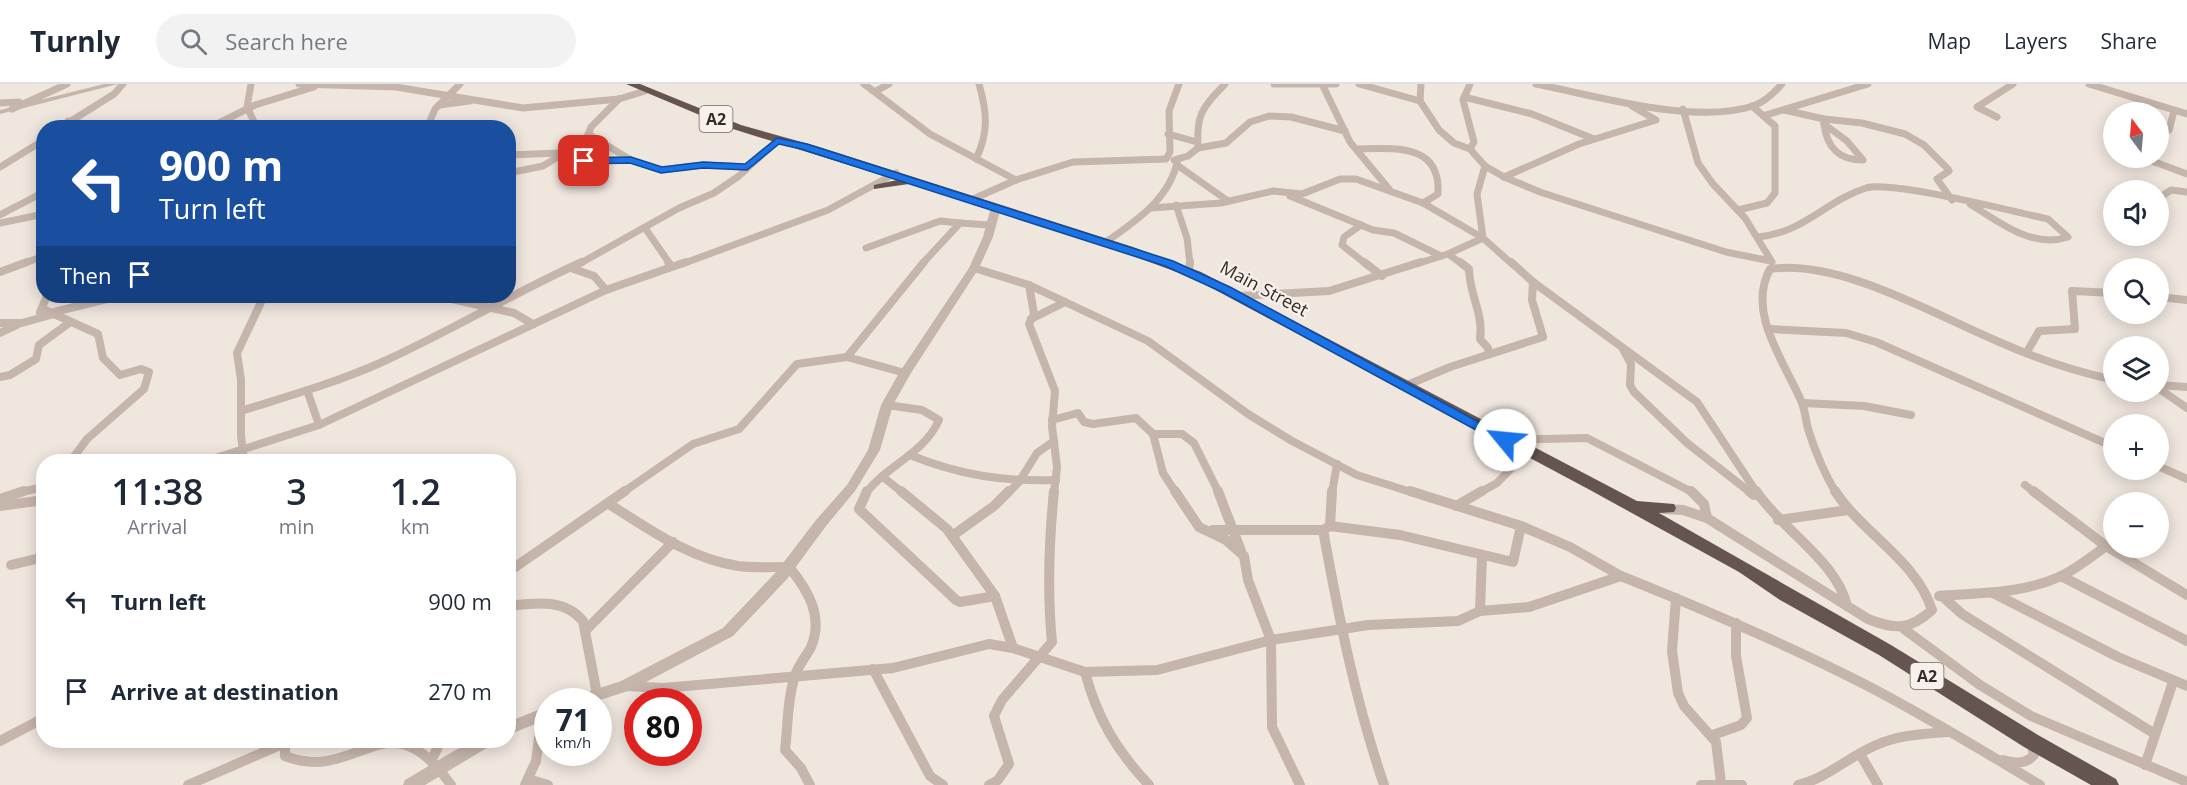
<!DOCTYPE html>
<html lang="en">
<head>
<meta charset="utf-8">
<style>
  :root { --surface:#fff; --page:#f2f2f3; --text:#1f2937; --muted:#747a83; --line:#e0e1e3 }
  body { margin:0; font-family:"Open Sans",sans-serif; background:var(--page); color:var(--text); height:100vh; display:flex; flex-direction:column; font-size:22px; white-space:nowrap }
  * { box-sizing:border-box; margin:0 }
  p { font-size:20px; color:var(--muted) }
  .icon { flex:none; width:33px; height:33px; fill:none; stroke:currentColor; stroke-width:2; stroke-linecap:round; stroke-linejoin:round }
  .map { position:relative; flex:1; overflow:hidden }
  .details { position:absolute; left:36px; top:370px; width:480px; height:294px; display:flex; flex-direction:column; background:var(--surface); border-radius:24px; box-shadow:0 3px 15px #0003 }
  .details>* { flex:none }
  .top-card { position:absolute; left:36px; top:36px; width:480px; height:183px; border-radius:24px; box-shadow:0 3px 15px #0003; background:#1a4fa0; color:#fff; overflow:hidden }
  .needle { width:39px; rotate:344deg }
  .tools { position:absolute; left:2103px; top:18px; display:grid; gap:12px }
  .tools a { display:grid; place-items:center; width:66px; height:66px; border-radius:50%; background:var(--surface); box-shadow:0 3px 15px #0003; font-size:30px }
  .speed { position:absolute; left:534px; top:604px; display:flex; gap:12px; font-size:30px; font-weight:700; text-align:center }
  .speed>* { display:grid; place-content:center; width:78px; height:78px; border-radius:50%; background:var(--surface); box-shadow:0 3px 15px #0003; line-height:1 }
  .speed small { font-size:15px; font-weight:400 }
  .speed .limit { border:9px solid #d22; background:#fff; color:#111 }
  .pin { position:absolute; display:grid; place-items:center; width:51px; height:51px; color:#fff; margin:-26px; border-radius:12px; box-shadow:0 3px 9px #0006 }
  .me { position:absolute; width:66px; margin:-33px; rotate:298deg; stroke-linejoin:round; filter:drop-shadow(0 0 4px #0008) }
  .turn { display:flex; align-items:center; gap:21px; height:126px; padding:0 24px; font-size:27px }
  .turn .icon { width:78px; height:78px; stroke-width:2.5 }
  .turn b { display:block; font-size:42px; line-height:51px }
  .then { display:flex; align-items:center; height:57px; padding:0 24px; background:#0003; gap:12px; font-size:22px }
  .eta { display:flex; justify-content:space-evenly; align-items:center; height:102px; text-align:center }
  .eta b { font-size:36px; font-weight:600; line-height:42px }
  ul { padding:0; list-style:none }
  li { display:flex; align-items:center; gap:18px; height:90px; padding:0 24px }
  li div { flex:1 }
  li b { display:block; font-size:22px }
  li em { font-style:normal }
  header { display:flex; align-items:center; gap:36px; box-sizing:border-box; height:84px; padding:0 30px; background:var(--surface); border-bottom:2px solid var(--line) }
  header strong { font-size:28px }
  nav { display:flex; gap:33px; margin-inline-start:auto; font-size:21px }
  .search { width:420px; height:54px; background:var(--page); display:flex; align-items:center; gap:15px; box-sizing:border-box; padding:0 21px; border-radius:33px; color:var(--muted); font-size:22px }
  .map>svg:first-child { display:block }
  .lines { fill:none; stroke-linecap:round; stroke-linejoin:round }
  .minor-far2 { stroke:#c6b5ab; stroke-width:7 }
  .minor-far1 { stroke:#c6b5ab; stroke-width:8 }
  .minor { stroke:#c6b5ab; stroke-width:10 }
  .tertiary { fill:#c6b5ab; fill-rule:evenodd }
  .trunk { fill:#65544f; fill-rule:evenodd }
  .route { fill:#1a73e8; stroke:#114b97; stroke-width:1.5 }
  .labels { text-anchor:middle; stroke-width:4.5; stroke-linejoin:round; paint-order:stroke }
  .shield { fill:#f8f0ea; stroke:#706763; stroke-width:1.5 }
  .shield-label { font-size:16px; font-weight:bold; fill:#352c29 }
  .street-label { font-size:18px; fill:#352c29; stroke:#f8f0ea }
</style>
</head>
<body>
<header>
<strong>Turnly</strong>
<div class="search"><svg class="icon" aria-label="search" viewBox="0 0 24 24"><circle cx="10" cy="10" r="6"/><path d="M15 15l6 6"/></svg>Search here</div>
<nav><a>Map</a><a>Layers</a><a>Share</a></nav>
</header>
<div class="map">
<svg width="2187" height="701" viewBox="0 0 2187 701">
  <rect width="100%" height="100%" fill="#efe6de"/>
  <g class="lines">
    <g class="minor-far2">
      <polyline points="251,0 247,23 257,44"/>
      <polyline points="299,0 396,3 523,24 619,15 645,7"/>
      <polyline points="864,0 930,50 1016,96"/>
      <polyline points="1274,0 1336,0"/>
      <polyline points="1359,0 1420,17"/>
      <polyline points="1421,0 1420,17 1439,46 1454,59 1470,65 1485,82 1504,93 1540,108 1726,168 1771,177"/>
      <polyline points="1470,0 1463,16 1474,58 1470,65"/>
      <path d="M1536,0C1597,12 1694,41 1753,22C1765,18 1774,9 1782,0"/>
      <polyline points="2089,0 2187,30"/>
      <polyline points="1323,2 1350,58 1389,105"/>
      <polyline points="876,7 889,0"/>
      <polyline points="1464,13 1532,30 1594,55"/>
      <polyline points="0,19 19,18"/>
      <polyline points="439,21 470,17"/>
      <polyline points="12,25 67,0"/>
      <polyline points="1683,25 1698,79 1713,100 1745,134 1772,178"/>
      <polyline points="1784,26 1824,35 1862,39 1905,50 1924,61 1948,85 1949,87 1937,95 1952,116"/>
      <polyline points="1766,31 1868,0"/>
      <polyline points="1997,33 1977,23 2013,0"/>
      <polyline points="1824,35 1824,40"/>
      <polyline points="68,37 107,44"/>
      <path d="M1824,40L1847,57L1863,76C1839,76 1827,64 1824,40Z"/>
      <polyline points="60,44 114,10 123,0"/>
      <polyline points="209,44 255,21 314,3"/>
      <polyline points="427,44 435,25 460,0"/>
      <polyline points="588,50 631,76 661,86 703,81 747,83"/>
      <polyline points="1168,50 1197,58"/>
      <polyline points="2158,51 2169,46 2174,27"/>
      <polyline points="1198,64 1226,59 1250,38 1269,32 1291,33 1345,47"/>
      <path d="M1359,65C1397,64 1441,60 1438,110L1423,119"/>
      <polyline points="508,71 560,69"/>
      <polyline points="557,71 584,76 631,76"/>
      <polyline points="2144,74 2187,90"/>
      <path d="M976,75C989,48 987,28 979,0"/>
      <path d="M1174,76L1188,72L1198,64C1196,30 1202,24 1225,0"/>
      <polyline points="1177,81 1228,117"/>
      <polyline points="0,83 44,56"/>
      <polyline points="508,89 543,82 582,58 587,54 591,43 619,15"/>
      <polyline points="1504,93 1579,60 1656,36 1632,22"/>
      <polyline points="1290,112 1373,146 1394,149 1441,172"/>
      <polyline points="2159,114 2171,106 2187,108"/>
      <polyline points="973,115 1016,96 1073,78 1166,75 1170,68 1169,27 1179,0"/>
      <polyline points="1176,121 1187,154 1190,180"/>
      <polyline points="1151,124 1221,119 1273,107 1302,110 1340,95 1356,95 1423,119 1483,154 1512,180"/>
      <polyline points="1738,126 1767,119 1775,109 1775,42 1752,22"/>
      <polyline points="0,131 44,108"/>
      <polyline points="0,139 44,130"/>
      <polyline points="1361,141 1344,153 1342,161 1366,180"/>
      <polyline points="645,144 670,180"/>
      <path d="M1758,153C1806,148 1825,117 1866,104C1892,96 2014,128 2048,135L2068,153C2032,165 1999,138 1970,120"/>
      <path d="M1106,158C1137,136 1170,115 1178,75"/>
      <polyline points="866,164 940,137 960,139"/>
      <polyline points="1448,170 1462,180"/>
      <polyline points="22,180 44,172"/>
      <polyline points="579,180 679,124 714,109 739,92 777,57"/>
      <polyline points="682,180 828,126 896,89"/>
      <polyline points="922,180 960,139 989,141"/>
      <polyline points="1416,180 1448,170 1483,154 1477,110 1485,82"/>
    </g>
    <g class="minor-far1">
      <polyline points="668,178 671,182"/>
      <polyline points="1364,178 1382,192"/>
      <path d="M1460,178L1469,185C1469,210 1484,230 1480,255L1488,264L1489,270"/>
      <polyline points="1511,178 1533,198 1697,318 1757,409"/>
      <polyline points="571,184 594,192 606,206"/>
      <polyline points="974,184 1029,201 1148,257 1248,330 1292,357 1357,391 1414,409"/>
      <polyline points="0,188 27,178"/>
      <polyline points="1189,188 1190,178"/>
      <polyline points="1029,201 1034,230 1029,240 1055,307 1052,342 1057,383 1054,409"/>
      <polyline points="200,212 214,213"/>
      <polyline points="214,212 263,214 237,269 241,296 241,351 244,378"/>
      <polyline points="330,212 328,215 344,212"/>
      <polyline points="438,212 514,229 533,240"/>
      <polyline points="1238,212 1329,207 1421,178"/>
      <polyline points="2158,213 2187,216"/>
      <polyline points="43,225 98,250 103,274 120,291 141,285 149,288 144,305 87,355 70,378"/>
      <polyline points="40,228 47,212"/>
      <polyline points="54,228 119,212"/>
      <polyline points="1031,235 1065,218"/>
      <polyline points="0,239 22,239 54,230"/>
      <polyline points="1768,245 1846,249 1876,258 2114,363"/>
      <polyline points="0,249 17,241"/>
      <polyline points="1623,265 1631,280 1630,301 1634,308 1687,359 1751,409"/>
      <polyline points="2027,268 2039,247 2075,245 2072,207 2114,209"/>
      <polyline points="847,273 924,178"/>
      <polyline points="0,293 10,291 36,275 39,261 69,239"/>
      <polyline points="2158,301 2187,303"/>
      <polyline points="1405,302 1450,283 1543,253 1532,216 1533,198"/>
      <polyline points="2158,304 2187,324"/>
      <polyline points="307,306 319,341"/>
      <polyline points="1803,319 1864,322 1911,331"/>
      <path d="M241,327C288,312 335,299 380,279C449,248 513,209 582,178"/>
      <polyline points="1052,336 1078,329 1084,338 1093,340 1136,334 1153,350 1163,389 1176,409"/>
      <polyline points="1153,350 1182,350 1194,359 1219,409"/>
      <polyline points="1507,356 1587,354 1694,409"/>
      <path d="M910,371C959,391 1004,398 1056,396"/>
      <polyline points="203,378 319,341 606,206 686,178"/>
      <polyline points="2158,382 2187,395"/>
      <polyline points="883,393 903,409"/>
      <polyline points="2025,401 2035,409"/>
      <polyline points="17,409 44,403"/>
      <polyline points="622,409 693,360 739,345 797,280 847,273 905,289"/>
      <path d="M866,409C887,381 924,370 939,336L922,326L887,321"/>
      <polyline points="1008,409 1019,398 1037,369 1054,357"/>
      <polyline points="1332,409 1337,380"/>
      <polyline points="1479,409 1497,399 1527,368"/>
      <path d="M1836,409C1824,389 1815,367 1808,345C1806,337 1805,327 1802,319C1785,278 1746,229 1770,185C1840,175 1933,230 1997,257C2035,274 2074,287 2114,296"/>
    </g>
    <g class="minor">
      <polyline points="867,407 859,425 956,516 960,518 995,512 1013,564"/>
      <polyline points="901,407 947,445 995,512"/>
      <polyline points="1175,407 1199,443 1226,456 1244,472 1248,496 1271,556 1272,643 1300,701"/>
      <polyline points="1218,407 1241,467"/>
      <path d="M1332,407L1330,442L1323,446C1339,534 1355,616 1384,701"/>
      <polyline points="1410,407 1521,442 1570,463 1621,492"/>
      <polyline points="1691,407 1704,420 1707,434"/>
      <polyline points="1749,407 1754,411"/>
      <path d="M1756,407C1781,445 1837,477 1847,522"/>
      <polyline points="2033,407 2106,462 2187,511"/>
      <polyline points="0,415 24,407"/>
      <path d="M609,420C649,445 690,475 738,482C755,484 772,483 789,483C808,506 824,533 811,563C806,573 798,581 795,592C787,616 788,642 785,666L801,684L810,701"/>
      <polyline points="0,422 44,416"/>
      <polyline points="1456,422 1482,407"/>
      <path d="M1664,425L1683,426L1707,434L1868,535C1895,546 1910,546 1932,526C1916,476 1863,450 1835,407"/>
      <polyline points="1778,436 1848,426"/>
      <polyline points="1330,442 1400,451 1513,478 1521,442"/>
      <polyline points="1213,446 1323,446"/>
      <polyline points="952,452 994,422 1009,407"/>
      <polyline points="11,481 44,473"/>
      <polyline points="508,488 625,407"/>
      <polyline points="2061,492 2187,557"/>
      <polyline points="1993,509 2118,573 2187,602"/>
      <path d="M1939,512C1979,509 2021,510 2059,493C2076,485 2091,473 2106,462"/>
      <polyline points="1942,512 1962,530 2155,650"/>
      <polyline points="1676,514 1672,567 1678,609 1684,622 1716,658 1721,699"/>
      <path d="M508,522C535,519 564,514 583,537L597,610"/>
      <polyline points="1480,527 1482,472"/>
      <polyline points="1904,545 1980,601 2031,632 2187,698"/>
      <polyline points="585,547 673,458"/>
      <polyline points="873,585 930,692 943,701"/>
      <path d="M1085,588C1097,634 1117,667 1149,701"/>
      <path d="M626,602L663,604L893,584L989,560L1013,564L1085,588L1157,586L1271,556L1368,541L1458,537L1480,527L1529,523L1621,492C1703,525 1784,559 1862,599C1923,630 1981,666 2040,701"/>
      <polyline points="1713,651 1741,641 1747,634 1736,572 1736,539"/>
      <polyline points="0,657 44,634"/>
      <path d="M285,657V672C358,701 387,609 451,701"/>
      <polyline points="1860,670 1878,701"/>
      <path d="M2003,676C2015,679 2025,681 2034,671L2031,657"/>
      <polyline points="431,677 441,657"/>
      <polyline points="2145,681 2173,598"/>
      <polyline points="528,695 548,701"/>
      <polyline points="188,701 285,659"/>
      <polyline points="525,701 536,677 542,631"/>
      <path d="M989,701L998,696L1009,680L994,632L1002,616L1052,558C1047,508 1049,457 1054,407"/>
      <polyline points="1701,701 1742,701"/>
      <path d="M1798,701C1827,694 1847,674 1874,662C1897,651 1923,650 1948,648"/>
    </g>
    <g class="tertiary">
      <polygon points="104,0 118,0 0,30 0,26"/>
      <polygon points="996,120 1001,123 993,153 979,184 911,289 893,321 880,366 855,407 826,442 787,495 733,552 631,606 594,618 566,618 569,614 621,597 723,544 777,487 816,436 847,401 868,366 881,321 899,289 969,184 983,153 991,123"/>
      <polygon points="548,622 548,635 508,651 508,638"/>
      <polygon points="471,657 492,657 490,662 425,701 403,701 405,696"/>
    </g>
    <polygon class="trunk" points="626,0 640,0 741,41 816,62 1133,163 1201,188 1637,417 1674,420 1676,424 1674,428 1659,429 1891,561 2038,651 2116,695 2119,701 2091,701 2024,663 1879,571 1780,516 1739,488 1590,406 1193,194 1125,169 909,100 874,105 874,101 897,96 733,45"/>
  </g>
  <polygon class="route" points="777,54 807,60 1173,177 1230,203 1512,356 1505,361 1500,359 1222,208 1165,182 801,65 779,60 747,86 703,84 661,89 630,79 584,80 579,77 584,74 631,73 662,83 703,78 745,80"/>
  <g class="labels">
    <g class="shield">
      <rect x="699.5" y="22" width="33" height="26" rx="4.5"/>
      <rect x="1910.5" y="579" width="33" height="26" rx="4.5"/>
    </g>
    <g class="shield-label">
      <text x="716" y="41">A2</text>
      <text x="1927" y="598">A2</text>
    </g>
    <g class="street-label">
      <text transform="translate(1264 205) rotate(28)" y="6">Main Street</text>
    </g>
  </g>
</svg>
<div class="tools">
<a><svg class="needle" viewBox="-14 -14 28 28"><path d="M0-13l5 13h-10z" fill="#e53935"/><path d="M0 13l5-13h-10z" fill="#747a83"/></svg></a>
<a><svg class="icon" aria-label="sound" viewBox="0 0 24 24"><path d="M4 9h4l5-4v14l-5-4H4zM17 9q2 3 0 6"/></svg></a>
<a><svg class="icon" aria-label="search" viewBox="0 0 24 24"><circle cx="10" cy="10" r="6"/><path d="M15 15l6 6"/></svg></a>
<a><svg class="icon" aria-label="layers" viewBox="0 0 24 24"><path d="M12 4l9 5-9 5-9-5zM3 14l9 5 9-5"/></svg></a>
<a>+</a>
<a>−</a>
</div>
<div class="speed"><div>71<small>km/h</small></div><div class="limit">80</div></div>
<div class="pin" style="left:584px;top:77px;background:#d93025"><svg class="icon" aria-label="arrive" viewBox="0 0 24 24"><path d="M6 21V4h12l-3 4 3 4H6"/></svg></div>
<svg class="me" style="left:1505px;top:356px" viewBox="-20 -20 40 40"><circle r="19" fill="#fff"/><path d="M0-13L10 11 0 6-10 11z" fill="#1a73e8"/></svg>
<div class="top-card">
<div class="turn"><svg class="icon" aria-label="left" viewBox="0 0 24 24"><path d="M17 20v-9H6M10 6l-5 5 5 5"/></svg><div><b>900 m</b>Turn left</div></div>
<div class="then">Then<svg class="icon" aria-label="arrive" viewBox="0 0 24 24"><path d="M6 21V4h12l-3 4 3 4H6"/></svg></div>
</div>
<section class="details">
<div class="eta">
<div><b>11:38</b><p>Arrival</p></div>
<div><b>3</b><p>min</p></div>
<div><b>1.2</b><p>km</p></div>
</div>
<ul>
<li><svg class="icon" aria-label="left" viewBox="0 0 24 24"><path d="M17 20v-9H6M10 6l-5 5 5 5"/></svg><div><b>Turn left</b></div><em>900 m</em></li>
<li><svg class="icon" aria-label="arrive" viewBox="0 0 24 24"><path d="M6 21V4h12l-3 4 3 4H6"/></svg><div><b>Arrive at destination</b></div><em>270 m</em></li>
</ul>
</section>
</div>
</body>
</html>
